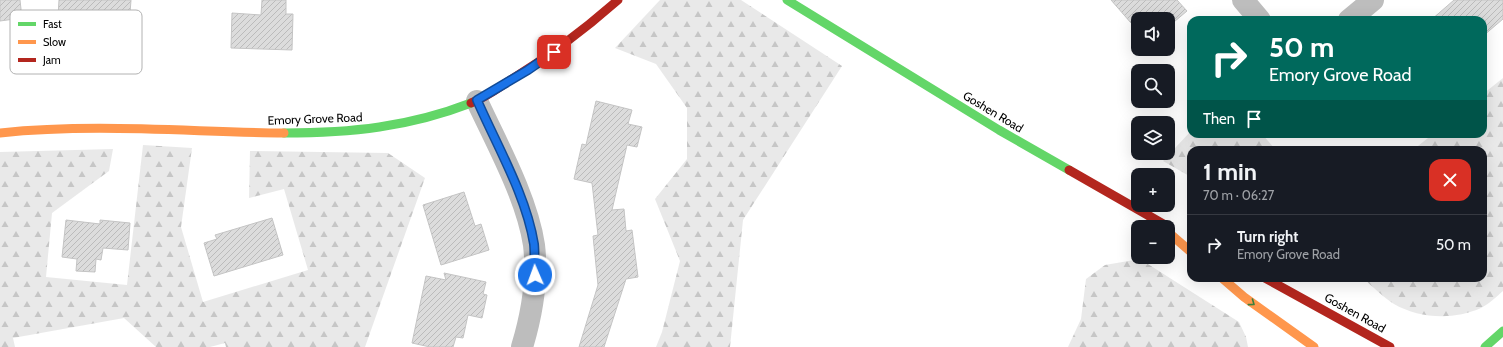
<!DOCTYPE html>
<html lang="en">
<head>
<meta charset="utf-8">
<style>
  :root { --surface:#171b24; --page:#242831; --text:#f1f3f6; --muted:#9ea1a6; --line:#363941 }
  body { margin:0; font-family:Cabin,sans-serif; background:var(--page); color:var(--text); height:100vh; display:flex; flex-direction:column; font-size:15px; white-space:nowrap }
  * { box-sizing:border-box; margin:0 }
  p { font-size:13px; color:var(--muted) }
  .icon { flex:none; width:22px; height:22px; fill:none; stroke:currentColor; stroke-width:2; stroke-linecap:round; stroke-linejoin:round }
  .map { position:relative; flex:1; overflow:hidden }
  .details { position:absolute; left:1187px; top:146px; width:300px; height:136px; display:flex; flex-direction:column; background:var(--surface); border-radius:12px; box-shadow:0 4px 16px #0002 }
  .details>* { flex:none }
  .top-card { position:absolute; left:1187px; top:16px; width:300px; height:122px; border-radius:12px; box-shadow:0 4px 16px #0002; background:#00695c; color:#fff; overflow:hidden }
  .fabs { position:absolute; left:1131px; top:12px; display:grid; gap:8px }
  .fabs a { display:grid; place-items:center; width:44px; height:44px; border-radius:8px; background:var(--surface); box-shadow:0 4px 16px #0002; font-size:20px }
  .pin { position:absolute; display:grid; place-items:center; width:34px; height:34px; color:#fff; margin:-17px; border-radius:8px; box-shadow:0 2px 6px #0006 }
  .me { position:absolute; width:44px; margin:-22px; rotate:358deg; stroke-linejoin:round; filter:drop-shadow(0 0 3px #0008) }
  .turn { display:flex; align-items:center; gap:14px; height:84px; padding:0 16px; font-size:18px }
  .turn .icon { width:52px; height:52px; stroke-width:2.5 }
  .turn b { display:block; font-size:28px; line-height:34px }
  .then { display:flex; align-items:center; height:38px; padding:0 16px; background:#0003; gap:8px; font-size:15px }
  .round { display:grid; place-items:center; flex:none; width:42px; height:42px; border-radius:12px; background:var(--page) }
  .headline { display:flex; align-items:center; justify-content:space-between; height:68px; padding:0 16px }
  h1 { font-size:24px; font-weight:700; line-height:30px }
  ul { padding:0; list-style:none }
  li { display:flex; align-items:center; gap:12px; height:60px; padding:0 16px; border-top:1px solid var(--line) }
  li div { flex:1 }
  li b { display:block; font-size:15px }
  li em { font-style:normal }
  .map>svg:first-child { display:block }
  .forest { fill:url(#forest-firs) }
  .building { fill:url(#building-hatch); stroke:#c4c4c4 }
  .lines { fill:none; stroke-linecap:round; stroke-linejoin:round }
  .street { stroke:#bdbdbd; stroke-width:22 }
  .fast { stroke:#63d668; stroke-width:9 }
  .slow { stroke:#ff974d; stroke-width:9 }
  .jam { stroke:#b3261e; stroke-width:9 }
  .oneway { stroke:#3b803e }
  .route-casing { stroke:#114b97; stroke-width:10 }
  .route { stroke:#1a73e8; stroke-width:7 }
  .labels { text-anchor:middle; stroke-width:3; stroke-linejoin:round; paint-order:stroke }
  .street-label { font-size:12px; fill:#000; stroke:#fff }
  .key { fill:#fff; stroke:#b2b2b2; stroke-width:1 }
  .key-label { font-size:11px; fill:#000 }
</style>
</head>
<body>
<div class="map">
<svg width="1503" height="347" viewBox="0 0 1503 347">
  <defs>
    <pattern id="forest-firs" width="22" height="20" patternUnits="userSpaceOnUse"><rect width="22" height="20" fill="#e9e9e9"/><path d="M5 1l3.5 6h-7zM16 11l3.5 6h-7z" fill="#c6c6c6"/></pattern>
    <pattern id="building-hatch" width="6" height="6" patternUnits="userSpaceOnUse"><rect width="6" height="6" fill="#dcdcdc"/><path d="M-1 1l2-2M0 6l6-6M5 7l2-2" fill="none" stroke="#bbb"/></pattern>
  </defs>
  <rect width="100%" height="100%" fill="#fff"/>
  <g class="forest">
    <polygon points="660,0 741,0 842,66 743,220 730,347 656,347 662,332 680,261 655,199 687,159 687,108 656,64 615,48"/>
    <path d="M1503,78V291C1496,297 1489,304 1481,308C1454,320 1420,319 1394,304C1383,297 1373,287 1363,278H1483V150H1413L1433,134H1483V94Z"/>
    <polygon points="1190,132 1191,132 1191,134 1262,134 1276,150 1191,150 1191,177 1163,161"/>
    <polygon points="143,145 192,148 181,227 203,302 308,270 284,189 249,198 250,151 388,153 425,178 365,347 226,347 225,343 210,347 156,347 124,318 13,338 15,347 0,347 0,152 113,149 109,171 52,213 46,277 127,285"/>
    <polygon points="1140,259 1239,322 1246,337 1248,347 1068,347 1081,319 1086,279 1105,265"/>
  </g>
  <g class="building">
    <polygon points="0,0 20,0 22,18 0,21"/>
    <polygon points="59,0 131,0 128,40 81,37 81,34 57,33"/>
    <polygon points="262,0 286,0 286,14 293,14 292,50 231,48 232,13 261,15"/>
    <polygon points="1111,0 1177,0 1187,11 1168,27 1168,19 1138,19 1138,27 1133,21 1131,23"/>
    <polygon points="1454,0 1503,0 1503,19 1483,36 1483,20 1431,20"/>
    <polygon points="596,101 632,110 628,124 642,127 637,147 627,145 612,210 624,209 626,231 632,230 638,277 626,279 604,347 579,347 598,285 593,236 598,235 592,183 574,179 582,144 586,145"/>
    <polygon points="464,192 475,226 481,224 489,250 441,265 423,205"/>
    <polygon points="272,218 283,255 214,276 204,243 217,239 215,235"/>
    <polygon points="66,220 100,224 100,220 130,223 128,250 103,248 101,260 96,259 95,272 76,271 77,259 62,257"/>
    <polygon points="444,273 486,282 483,294 487,295 482,318 468,315 463,338 456,337 453,347 430,347 412,343 426,276 446,280"/>
  </g>
  <g class="lines">
    <g class="street">
      <polyline points="1243,0 1260,20"/>
      <polyline points="1349,20 1373,0"/>
      <path d="M477,101C497,144 527,198 534,245C538,279 532,314 522,347"/>
    </g>
    <g class="fast">
      <polyline points="787,0 999,130 1069,170"/>
      <path d="M284,133C351,133 409,127 471,103"/>
      <polyline points="1485,347 1503,331"/>
    </g>
    <g class="slow">
      <path d="M0,133C95,123 189,132 284,133"/>
      <polyline points="1148,215 1162,227"/>
      <polyline points="1168,232 1191,252"/>
      <polyline points="1222,278 1244,297 1314,347"/>
    </g>
    <g class="jam">
      <path d="M471,103C485,98 497,89 509,81C548,57 584,30 618,0"/>
      <polyline points="1069,170 1165,225"/>
      <polyline points="1265,278 1390,347"/>
    </g>
  </g>
  <defs><path id="oneway-chevron" d="M-2-3.5L2.5 0L-2 3.5" fill="none" stroke-width="1.6" stroke-linecap="round" stroke-linejoin="round"/></defs>
  <use class="oneway" href="#oneway-chevron" transform="translate(1252 303) rotate(36)"/>
  <g class="lines">
    <g class="route-casing">
      <path id="route" d="M535,275C534,265 535,254 534,244C526,195 497,146 477,100L528,70L554,52"/>
    </g>
    <use href="#route" class="route"/>
  </g>
  <g class="labels">
    <g class="street-label">
      <text transform="translate(993 112) rotate(31)" y="4">Goshen Road</text>
      <text transform="translate(315 119) rotate(-2)" y="4">Emory Grove Road</text>
      <text transform="translate(1355 313) rotate(29)" y="4">Goshen Road</text>
    </g>
  </g>
  <rect x="10" y="10" width="132" height="64" rx="6" class="key"/>
  <rect x="18" y="22" width="18" height="4" fill="#63d668"/>
  <rect x="18" y="40" width="18" height="4" fill="#ff974d"/>
  <rect x="18" y="58" width="18" height="4" fill="#b3261e"/>
  <g class="key-label">
    <text x="43" y="28">Fast</text>
    <text x="43" y="46">Slow</text>
    <text x="43" y="64">Jam</text>
  </g>
</svg>
<div class="fabs">
<a><svg class="icon" aria-label="sound" viewBox="0 0 24 24"><path d="M4 9h4l5-4v14l-5-4H4zM17 9q2 3 0 6"/></svg></a>
<a><svg class="icon" aria-label="search" viewBox="0 0 24 24"><circle cx="10" cy="10" r="6"/><path d="M15 15l6 6"/></svg></a>
<a><svg class="icon" aria-label="layers" viewBox="0 0 24 24"><path d="M12 4l9 5-9 5-9-5zM3 14l9 5 9-5"/></svg></a>
<a>+</a>
<a>−</a>
</div>
<div class="pin" style="left:554px;top:52px;background:#d93025"><svg class="icon" aria-label="arrive" viewBox="0 0 24 24"><path d="M6 21V4h12l-3 4 3 4H6"/></svg></div>
<svg class="me" style="left:535px;top:275px" viewBox="-20 -20 40 40"><circle r="17" fill="#1a73e8" stroke="#fff" stroke-width="3"/><path d="M0-11L8 9 0 5-8 9z" fill="#fff"/></svg>
<div class="top-card">
<div class="turn"><svg class="icon" aria-label="right" viewBox="0 0 24 24"><path d="M7 20v-9h11M14 6l5 5-5 5"/></svg><div><b>50 m</b>Emory Grove Road</div></div>
<div class="then">Then<svg class="icon" aria-label="arrive" viewBox="0 0 24 24"><path d="M6 21V4h12l-3 4 3 4H6"/></svg></div>
</div>
<section class="details">
<div class="headline"><div><h1>1 min</h1><p>70 m · 06:27</p></div><a class="round" style="background:#d93025;color:#fff"><svg class="icon" aria-label="close" viewBox="0 0 24 24"><path d="M6 6l12 12M18 6L6 18"/></svg></a></div>
<ul>
<li><svg class="icon" aria-label="right" viewBox="0 0 24 24"><path d="M7 20v-9h11M14 6l5 5-5 5"/></svg><div><b>Turn right</b><p>Emory Grove Road</p></div><em>50 m</em></li>
</ul>
</section>
</div>
</body>
</html>
